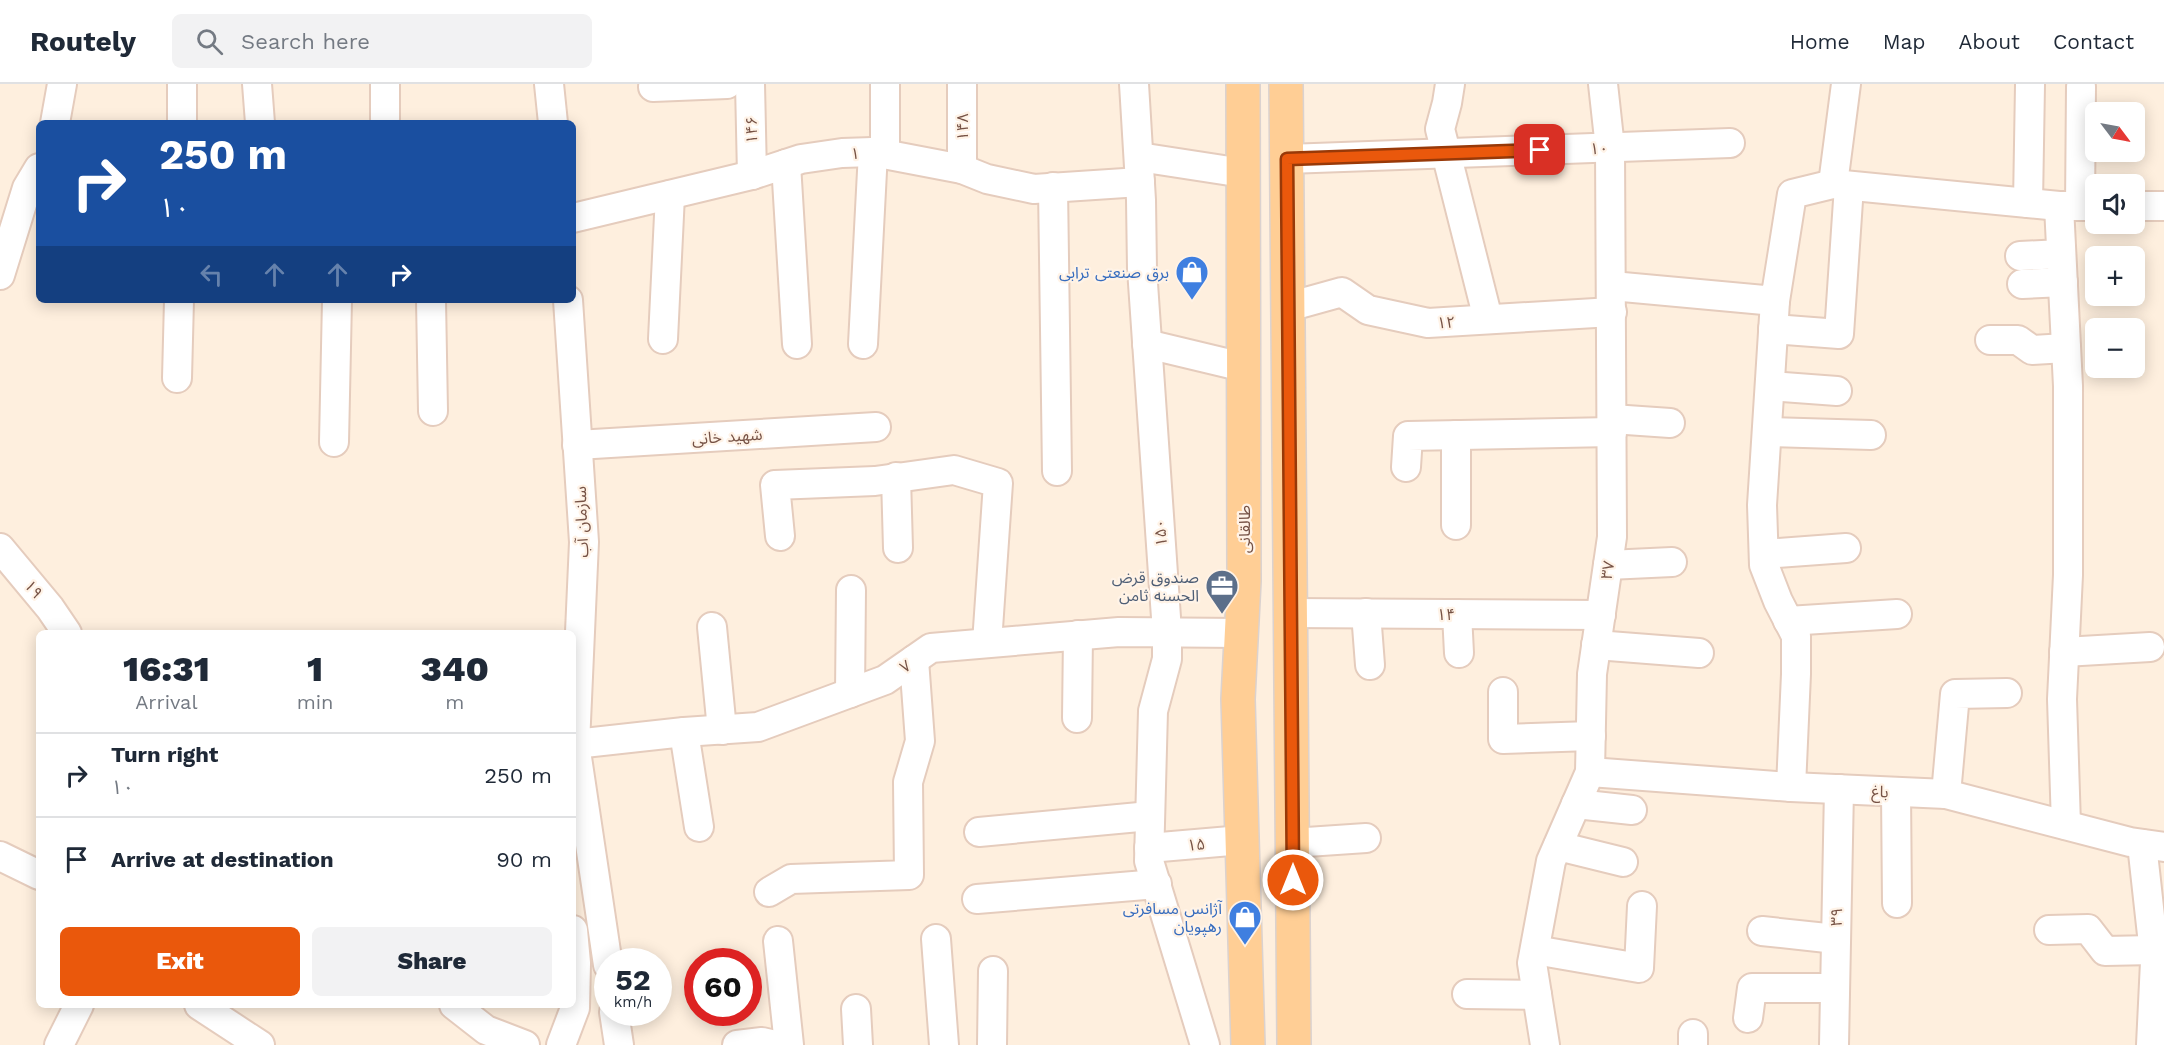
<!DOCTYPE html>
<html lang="en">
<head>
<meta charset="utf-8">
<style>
  :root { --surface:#fff; --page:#f2f2f3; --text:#1f2937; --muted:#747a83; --line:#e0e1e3; --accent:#ea580c }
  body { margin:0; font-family:"Work Sans","Noto Sans Arabic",sans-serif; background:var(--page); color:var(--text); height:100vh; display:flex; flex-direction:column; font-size:22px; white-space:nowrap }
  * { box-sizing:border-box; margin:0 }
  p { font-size:20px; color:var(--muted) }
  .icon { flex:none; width:33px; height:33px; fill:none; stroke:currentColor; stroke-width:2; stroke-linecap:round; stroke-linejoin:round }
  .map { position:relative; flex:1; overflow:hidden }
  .drawer { position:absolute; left:36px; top:546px; width:540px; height:378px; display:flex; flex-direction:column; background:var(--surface); border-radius:9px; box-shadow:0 3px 15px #0003 }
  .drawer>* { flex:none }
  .top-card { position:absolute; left:36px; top:36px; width:540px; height:183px; border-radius:9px; box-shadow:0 3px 15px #0003; background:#1a4fa0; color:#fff; overflow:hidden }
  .needle { width:39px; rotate:122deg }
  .controls { position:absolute; left:2085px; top:18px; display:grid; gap:12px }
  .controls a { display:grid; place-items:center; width:60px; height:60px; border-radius:9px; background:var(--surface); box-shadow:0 3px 15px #0003; font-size:30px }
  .speed { position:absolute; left:594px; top:864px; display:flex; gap:12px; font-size:30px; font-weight:700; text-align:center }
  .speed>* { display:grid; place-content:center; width:78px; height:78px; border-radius:50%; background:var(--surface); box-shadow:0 3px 15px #0003; line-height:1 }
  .speed small { font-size:15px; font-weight:400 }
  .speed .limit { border:9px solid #d22; background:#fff; color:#111 }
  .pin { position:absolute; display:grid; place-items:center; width:51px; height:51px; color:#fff; margin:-26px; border-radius:12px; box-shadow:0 3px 9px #0006 }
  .me { position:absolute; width:66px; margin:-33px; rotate:0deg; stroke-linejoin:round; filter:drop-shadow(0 0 4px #0008) }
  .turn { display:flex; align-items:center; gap:21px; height:126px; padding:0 24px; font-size:27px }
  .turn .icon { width:78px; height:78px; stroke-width:2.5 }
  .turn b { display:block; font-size:42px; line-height:51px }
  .lanes { display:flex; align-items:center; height:57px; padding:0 24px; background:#0003; justify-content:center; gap:30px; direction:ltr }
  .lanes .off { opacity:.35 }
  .eta { display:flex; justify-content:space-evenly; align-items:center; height:102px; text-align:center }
  .eta b { font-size:36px; font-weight:800; line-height:42px }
  .cta { display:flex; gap:12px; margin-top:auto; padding:12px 24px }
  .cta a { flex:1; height:69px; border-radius:9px; background:var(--accent); color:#fff; font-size:24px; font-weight:800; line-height:69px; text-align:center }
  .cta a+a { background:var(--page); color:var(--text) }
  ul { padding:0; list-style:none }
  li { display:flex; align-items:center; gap:18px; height:84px; padding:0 24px; border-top:2px solid var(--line) }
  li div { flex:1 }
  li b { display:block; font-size:22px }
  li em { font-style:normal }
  header { display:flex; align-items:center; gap:36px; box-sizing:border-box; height:84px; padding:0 30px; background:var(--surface); border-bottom:2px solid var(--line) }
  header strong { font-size:28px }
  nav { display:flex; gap:33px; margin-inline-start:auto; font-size:21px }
  .search { width:420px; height:54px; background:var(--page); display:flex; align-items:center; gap:15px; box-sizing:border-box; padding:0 21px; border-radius:9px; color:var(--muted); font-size:22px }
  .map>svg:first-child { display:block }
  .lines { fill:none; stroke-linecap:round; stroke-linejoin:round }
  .minor-casing { stroke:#e5ccbd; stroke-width:32 }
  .major-casing { stroke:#dbd2cf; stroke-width:36 }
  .minor { stroke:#fff; stroke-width:28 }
  .major { stroke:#ffce95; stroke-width:33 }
  .route-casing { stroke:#983908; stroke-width:15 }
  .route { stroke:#ea580c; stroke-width:10 }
  .labels { text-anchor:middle; stroke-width:4.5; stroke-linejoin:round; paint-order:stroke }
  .street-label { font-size:16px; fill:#765245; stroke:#fff3e7 }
  .shop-label { font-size:16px; fill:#366cbe; stroke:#fff3e7; text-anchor:end }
  .service-label { font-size:16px; fill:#4e5e75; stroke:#fff3e7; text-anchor:end }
</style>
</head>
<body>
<header>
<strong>Routely</strong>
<div class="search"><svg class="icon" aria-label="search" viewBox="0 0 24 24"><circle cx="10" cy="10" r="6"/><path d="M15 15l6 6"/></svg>Search here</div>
<nav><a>Home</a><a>Map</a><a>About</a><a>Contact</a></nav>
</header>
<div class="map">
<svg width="2164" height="961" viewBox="0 0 2164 961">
  <rect width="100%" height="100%" fill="#feefde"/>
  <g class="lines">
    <g class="minor-casing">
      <g id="minor">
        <polyline points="182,0 182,39"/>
        <polyline points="257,0 260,39"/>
        <polyline points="549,0 553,39"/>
        <polyline points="750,0 752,91"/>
        <polyline points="1134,0 1141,116 1142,185 1167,548 1167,575 1153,627 1149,777 1205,961"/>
        <polyline points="1450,0 1447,19 1440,45 1488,235"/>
        <polyline points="653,3 727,0"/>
        <polyline points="385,35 385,0"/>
        <polyline points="55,39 62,0"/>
        <polyline points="885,70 885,0"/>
        <polyline points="1139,73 1243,89"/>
        <polyline points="1287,75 1730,59"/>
        <polyline points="786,80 797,260"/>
        <polyline points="962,85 962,0"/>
        <polyline points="1833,100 1846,0"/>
        <polyline points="1053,103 1057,387"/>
        <polyline points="2028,119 2030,1"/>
        <polyline points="2059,122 2068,302 2068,491 2062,615 2066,741"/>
        <polyline points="2080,122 2081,3"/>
        <polyline points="2134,122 2164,122"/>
        <polyline points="573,134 752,91 801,75 842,69 873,68 962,85 987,95 1034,105 1140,98"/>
        <polyline points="2020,172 2061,170"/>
        <polyline points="0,191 27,104 39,84"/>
        <polyline points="2022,200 2063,198"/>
        <polyline points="1612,202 1775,217 1792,110 1833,100 2059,122 2096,122"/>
        <polyline points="431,216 433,327"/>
        <polyline points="568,216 584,458 575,660 608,881"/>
        <polyline points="1775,217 1762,421 1764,481 1778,517 1796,552 1796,590 1791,703"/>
        <polyline points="1288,223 1342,208 1368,226 1428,239 1612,228"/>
        <polyline points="1773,245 1839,250 1849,102"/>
        <polyline points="663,255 670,111"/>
        <polyline points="1990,256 2018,256 2032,266 2066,264"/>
        <polyline points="863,260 873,68"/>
        <polyline points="1147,260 1243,283"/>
        <polyline points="177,294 179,216"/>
        <polyline points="1770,302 1837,307"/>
        <polyline points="1612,335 1670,339"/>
        <polyline points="1767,348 1871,351"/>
        <polyline points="334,358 337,216"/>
        <polyline points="577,361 876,343"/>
        <polyline points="1406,383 1408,352 1612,348"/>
        <polyline points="896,393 898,464"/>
        <polyline points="1456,441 1456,351"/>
        <polyline points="780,452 775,401 875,397 954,386 998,399 987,559"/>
        <polyline points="0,464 50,524 67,549"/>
        <polyline points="1764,470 1846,464"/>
        <polyline points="1608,481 1672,478"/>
        <polyline points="1291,529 1601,531"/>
        <polyline points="1366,529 1370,581"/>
        <polyline points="1457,530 1459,569"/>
        <polyline points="1788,537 1897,530"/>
        <polyline points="712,543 722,646"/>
        <polyline points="1596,561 1699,569"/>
        <polyline points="2064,568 2150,563"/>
        <polyline points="1503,608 1503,655 1591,652"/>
        <polyline points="850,609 851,506"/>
        <polyline points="1077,634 1078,551"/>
        <polyline points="684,648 699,743"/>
        <polyline points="573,667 575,660 684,648 758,643 885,596 931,564 1119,548 1241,549"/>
        <polyline points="1590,688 1791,703 1946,710 2130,758 2164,763"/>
        <polyline points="1896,708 1897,819"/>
        <polyline points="1946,710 1955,610 2007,609"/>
        <polyline points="1576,720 1632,726"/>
        <polyline points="979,748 1150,732"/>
        <polyline points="1292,759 1366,754"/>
        <polyline points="2142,760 2155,878 2151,961"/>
        <polyline points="1558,762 1623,778"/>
        <polyline points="1149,764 1242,756"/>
        <polyline points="0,772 39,791"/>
        <polyline points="769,808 791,795 909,791 908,698 920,657 914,576"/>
        <polyline points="977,815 1157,800"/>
        <polyline points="2049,846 2088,845 2105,867 2154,866"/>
        <polyline points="1762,847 1836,855"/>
        <polyline points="936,855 944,961"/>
        <polyline points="778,857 789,961"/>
        <polyline points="1535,866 1639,884 1642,822"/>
        <polyline points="1467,910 1537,911"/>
        <polyline points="199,921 260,961"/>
        <polyline points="454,921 486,946 525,961"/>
        <polyline points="856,925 858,961"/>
        <polyline points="614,928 619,961"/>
        <polyline points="1748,934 1752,904 1835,904"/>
        <polyline points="1693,950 1693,961"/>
        <polyline points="59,961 79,921"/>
        <polyline points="561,961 575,924 576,879 573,846"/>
        <polyline points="737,961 762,958 775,961"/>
        <polyline points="992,961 993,887"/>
        <polyline points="1545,961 1532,879 1551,777 1590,688 1592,590 1612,453 1610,64 1603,0"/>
        <polyline points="1834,961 1839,705"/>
      </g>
    </g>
    <g class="major-casing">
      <g id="major">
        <polyline points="1243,0 1244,497 1238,615 1248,961"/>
        <polyline points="1286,0 1294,961"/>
      </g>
    </g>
    <use href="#minor" class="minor"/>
    <use href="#major" class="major"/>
  </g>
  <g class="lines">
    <g class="route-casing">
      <polyline id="route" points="1293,796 1287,75 1540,66"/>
    </g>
    <use href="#route" class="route"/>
  </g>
  <defs>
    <g id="shop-pin" transform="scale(1.725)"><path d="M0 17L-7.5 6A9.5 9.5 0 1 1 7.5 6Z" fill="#3f7fe0" stroke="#fff3e7"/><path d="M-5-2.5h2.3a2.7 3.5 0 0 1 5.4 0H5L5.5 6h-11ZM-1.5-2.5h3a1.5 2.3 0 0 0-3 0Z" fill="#fff"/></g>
    <g id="office-pin" transform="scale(1.725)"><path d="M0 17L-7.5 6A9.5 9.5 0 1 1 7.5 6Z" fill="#5c6f8a" stroke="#fff3e7"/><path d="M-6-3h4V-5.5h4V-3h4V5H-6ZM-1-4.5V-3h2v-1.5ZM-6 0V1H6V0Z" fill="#fff"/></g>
  </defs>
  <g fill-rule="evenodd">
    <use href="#shop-pin" x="1192" y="188"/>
    <use href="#office-pin" x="1222" y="502"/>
    <use href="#shop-pin" x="1245" y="833"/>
  </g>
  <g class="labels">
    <g class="street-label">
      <text transform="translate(962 43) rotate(-90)" y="6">۱۴۸</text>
      <text transform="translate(751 46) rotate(-91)" y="6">۱۴۶</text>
      <text transform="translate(1599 64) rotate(-2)" y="6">۱۰</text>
      <text transform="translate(855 69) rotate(-3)" y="6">۱</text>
      <text transform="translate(1446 238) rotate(-4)" y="6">۱۲</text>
      <text transform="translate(727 352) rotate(-4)" y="6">شهید خانی</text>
      <text transform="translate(581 438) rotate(-92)" y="6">سازمان آب</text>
      <text transform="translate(1244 445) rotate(-90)" y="6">طالقانی</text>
      <text transform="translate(1160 449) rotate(-94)" y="6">۱۵۰</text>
      <text transform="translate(1607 486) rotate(-81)" y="6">۳۷</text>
      <text transform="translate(34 505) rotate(50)" y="6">۱۹</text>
      <text x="1446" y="536">۱۴</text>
      <text transform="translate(905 582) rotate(-34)" y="6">۷</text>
      <text transform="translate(1880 707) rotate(3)" y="6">باغ</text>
      <text transform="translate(1196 760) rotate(-5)" y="6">۱۵</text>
      <text transform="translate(1836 833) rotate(-89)" y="6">۳۹</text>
    </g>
    <g class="shop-label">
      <text x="1169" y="194">برق صنعتی ترابی</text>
      <text x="1222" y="830">آژانس مسافرتی<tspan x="1222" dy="18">رهپویان</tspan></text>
    </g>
    <g class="service-label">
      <text x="1199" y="499">صندوق قرض<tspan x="1199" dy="18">الحسنه ثامن</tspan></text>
    </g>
  </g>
</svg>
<div class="controls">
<a><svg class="needle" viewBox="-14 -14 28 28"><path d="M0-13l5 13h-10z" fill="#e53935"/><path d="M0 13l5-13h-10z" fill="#747a83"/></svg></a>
<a><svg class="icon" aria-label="sound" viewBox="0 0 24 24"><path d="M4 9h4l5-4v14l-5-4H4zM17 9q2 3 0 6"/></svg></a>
<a>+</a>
<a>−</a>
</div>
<div class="speed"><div>52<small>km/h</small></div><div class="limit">60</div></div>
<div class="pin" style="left:1540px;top:66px;background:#d93025"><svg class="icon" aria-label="arrive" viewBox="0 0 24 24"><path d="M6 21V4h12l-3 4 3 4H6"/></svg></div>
<svg class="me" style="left:1293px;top:796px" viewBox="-20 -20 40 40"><circle r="17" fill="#ea580c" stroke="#fff" stroke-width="3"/><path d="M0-11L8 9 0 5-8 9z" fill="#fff"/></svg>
<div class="top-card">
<div class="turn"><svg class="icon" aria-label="right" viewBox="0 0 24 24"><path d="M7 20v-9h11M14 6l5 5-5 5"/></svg><div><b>250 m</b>۱۰</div></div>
<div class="lanes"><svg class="icon off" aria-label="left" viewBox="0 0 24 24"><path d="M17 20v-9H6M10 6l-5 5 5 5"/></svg><svg class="icon off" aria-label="ahead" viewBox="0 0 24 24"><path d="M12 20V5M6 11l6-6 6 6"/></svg><svg class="icon off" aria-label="ahead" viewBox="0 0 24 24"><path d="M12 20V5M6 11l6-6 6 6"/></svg><svg class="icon" aria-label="right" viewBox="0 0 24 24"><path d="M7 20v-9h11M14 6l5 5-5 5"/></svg></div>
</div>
<section class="drawer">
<div class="eta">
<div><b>16:31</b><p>Arrival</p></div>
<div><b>1</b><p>min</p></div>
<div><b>340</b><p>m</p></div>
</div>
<ul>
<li><svg class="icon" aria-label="right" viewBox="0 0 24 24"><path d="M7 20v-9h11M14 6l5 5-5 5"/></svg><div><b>Turn right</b><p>۱۰</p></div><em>250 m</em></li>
<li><svg class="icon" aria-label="arrive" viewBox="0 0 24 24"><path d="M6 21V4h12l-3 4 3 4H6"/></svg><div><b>Arrive at destination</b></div><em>90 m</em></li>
</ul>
<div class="cta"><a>Exit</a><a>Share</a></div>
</section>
</div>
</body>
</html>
